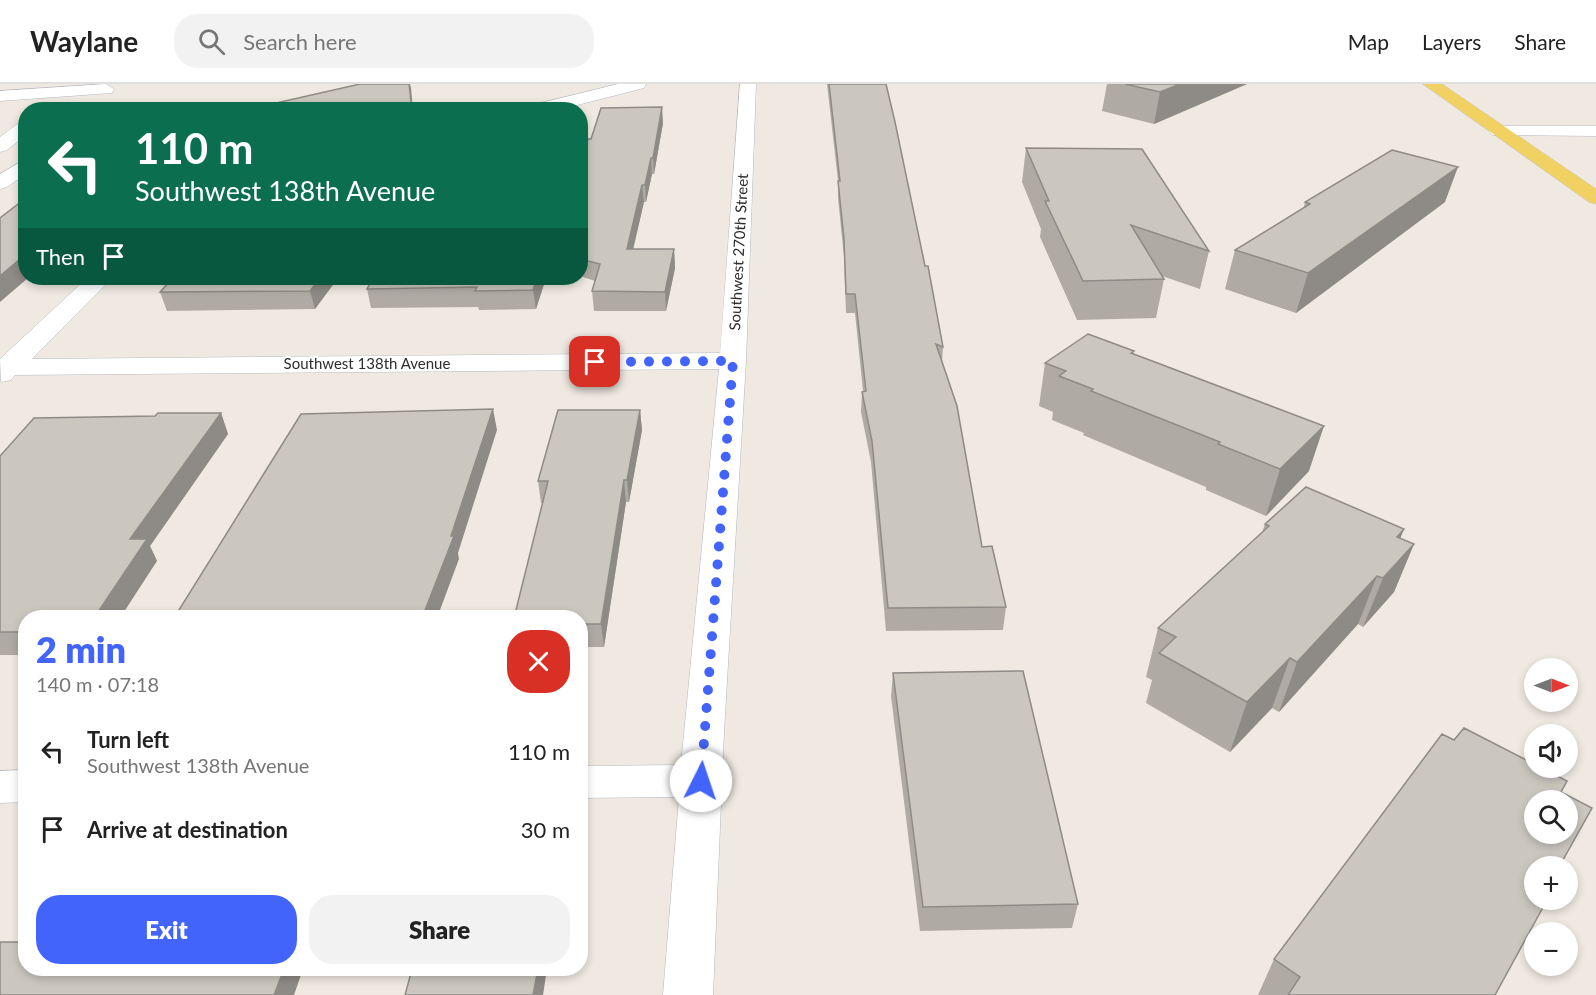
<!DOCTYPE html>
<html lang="en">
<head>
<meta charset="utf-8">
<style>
  :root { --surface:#fff; --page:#f2f2f2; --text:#222; --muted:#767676; --line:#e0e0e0; --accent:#4264fb }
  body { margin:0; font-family:Lato,sans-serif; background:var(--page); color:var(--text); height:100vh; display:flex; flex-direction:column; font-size:22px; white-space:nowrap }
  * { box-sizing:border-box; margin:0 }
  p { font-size:20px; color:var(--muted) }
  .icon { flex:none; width:33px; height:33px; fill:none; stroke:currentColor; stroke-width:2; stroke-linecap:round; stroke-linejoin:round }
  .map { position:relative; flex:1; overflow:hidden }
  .details { position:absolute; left:18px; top:526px; width:570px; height:366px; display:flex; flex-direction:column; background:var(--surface); border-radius:24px; box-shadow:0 3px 9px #0003 }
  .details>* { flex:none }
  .banner { position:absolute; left:18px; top:18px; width:570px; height:183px; border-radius:24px; box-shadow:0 3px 9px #0003; background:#0b6e4f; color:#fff; overflow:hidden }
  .needle { width:39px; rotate:90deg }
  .controls { position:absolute; left:1524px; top:574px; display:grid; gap:12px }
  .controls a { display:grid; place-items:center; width:54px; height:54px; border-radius:50%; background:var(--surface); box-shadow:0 3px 9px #0003; font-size:30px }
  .pin { position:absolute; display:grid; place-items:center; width:51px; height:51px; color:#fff; margin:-26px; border-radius:12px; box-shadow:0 3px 9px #0006 }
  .me { position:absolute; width:66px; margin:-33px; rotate:4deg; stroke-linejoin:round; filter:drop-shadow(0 0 4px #0008) }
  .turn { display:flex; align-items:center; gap:21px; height:126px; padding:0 18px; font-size:27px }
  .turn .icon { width:78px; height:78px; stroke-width:2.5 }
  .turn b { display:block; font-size:42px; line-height:51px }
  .then { display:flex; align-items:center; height:57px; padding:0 18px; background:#0003; gap:12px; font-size:22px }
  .round { display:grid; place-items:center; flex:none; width:63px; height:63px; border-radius:24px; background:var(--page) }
  .head { display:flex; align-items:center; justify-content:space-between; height:102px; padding:0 18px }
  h1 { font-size:36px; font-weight:800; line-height:45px; color:var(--accent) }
  .cta { display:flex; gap:12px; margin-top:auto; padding:12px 18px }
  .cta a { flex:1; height:69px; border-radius:24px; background:var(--accent); color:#fff; font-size:24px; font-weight:800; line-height:69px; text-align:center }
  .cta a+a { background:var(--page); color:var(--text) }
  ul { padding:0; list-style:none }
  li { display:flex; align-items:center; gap:18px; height:78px; padding:0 18px }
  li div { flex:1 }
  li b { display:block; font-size:22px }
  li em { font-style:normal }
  header { display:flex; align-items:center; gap:36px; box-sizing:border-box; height:84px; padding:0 30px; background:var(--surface); border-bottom:2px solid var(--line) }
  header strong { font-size:28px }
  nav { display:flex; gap:33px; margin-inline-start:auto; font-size:21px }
  .search { width:420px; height:54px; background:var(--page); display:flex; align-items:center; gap:15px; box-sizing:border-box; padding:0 21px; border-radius:24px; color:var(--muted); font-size:22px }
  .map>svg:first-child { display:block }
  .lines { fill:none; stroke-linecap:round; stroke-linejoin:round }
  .minor-casing { stroke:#b4b7c1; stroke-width:1 }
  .major-casing { stroke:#c9c9c9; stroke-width:1 }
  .minor { fill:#fff; fill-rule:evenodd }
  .major { fill:#f2d163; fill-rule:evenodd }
  .wall { fill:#afaba4 }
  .shaded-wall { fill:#8e8b86 }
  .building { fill:#cbc7bf; stroke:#8e8b86; stroke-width:1.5; fill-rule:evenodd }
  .route { stroke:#4264fb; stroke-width:10; stroke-dasharray:0 18 }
  .labels { text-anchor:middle; stroke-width:4.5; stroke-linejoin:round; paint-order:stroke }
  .street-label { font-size:15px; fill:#2e2e2e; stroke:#fff }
</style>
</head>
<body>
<header>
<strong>Waylane</strong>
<div class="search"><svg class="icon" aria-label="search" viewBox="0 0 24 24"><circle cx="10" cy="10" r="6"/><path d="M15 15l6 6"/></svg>Search here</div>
<nav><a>Map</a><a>Layers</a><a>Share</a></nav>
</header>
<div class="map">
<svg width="1596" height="911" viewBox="0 0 1596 911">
  <rect width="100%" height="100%" fill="#efe9e1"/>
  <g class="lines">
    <g class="minor-casing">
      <g id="minor">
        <polygon points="106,0 114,5 112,9 0,17 0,7"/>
        <polygon points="618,0 646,0 644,4 558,26 527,26 529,22"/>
        <polygon points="740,0 756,0 746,277 724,648 713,911 663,911 679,713 580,714 580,682 681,681 719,285 15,291 11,296 1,298 0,275 87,194 112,194 32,275 720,269"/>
        <polygon points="26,37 26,51 7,66 0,68 0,53 20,38"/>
        <polygon points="1498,42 1596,42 1596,52 1492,51 1489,47 1492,43"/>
        <polygon points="26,75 26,90 7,103 0,105 0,90"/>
        <polygon points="26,686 26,718 0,719 0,687"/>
      </g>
    </g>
    <g class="major-casing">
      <polygon id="major" points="1423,0 1442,0 1596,105 1596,120 1589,118"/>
    </g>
    <use href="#minor" class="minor"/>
    <use href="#major" class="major"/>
  </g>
  <g class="wall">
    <polygon points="827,0 886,0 943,263 942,278 982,463 1006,523 1003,546 886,547 871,378 861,328 862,308 863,307 855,229 846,229 844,173 838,114 838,97"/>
    <polygon points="1107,0 1247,0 1154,40 1102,27"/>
    <polygon points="663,39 654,90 652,90 646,118 644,118 633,165 674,165 675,184 666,227 594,227 592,207 595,197 580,192 580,84"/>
    <polygon points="1026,64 1209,167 1200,205 1162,192 1164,195 1156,234 1077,236 1040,153 1041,145 1022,98"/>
    <polygon points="1305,118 1445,118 1296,229 1225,205 1235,166 1304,123"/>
    <polygon points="173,194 338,194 315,225 167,227 160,208"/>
    <polygon points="373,194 546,194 536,225 479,226 478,223 371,224 367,205"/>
    <polygon points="1134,267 1133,270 1309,387 1266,432 1206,406 1206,403 1083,351 1084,349 1052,336 1053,328 1039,322 1045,279"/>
    <polygon points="640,326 642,346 629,418 626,418 604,563 580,563 580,534 542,419 541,419 538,397"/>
    <polygon points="221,329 228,350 150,462 157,477 26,534 26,571 0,571 0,372"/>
    <polygon points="1265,440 1404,445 1400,454 1414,460 1394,508 1363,543 1358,540 1279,628 1272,624 1230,668 1146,619 1152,596 1146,593 1158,544 1262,449"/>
    <polygon points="893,589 1078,820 1072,844 920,847 891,612"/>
    <polygon points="1561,708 1534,783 1495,911 1258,911 1274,875"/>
  </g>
  <g class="shaded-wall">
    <polygon points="409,0 410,0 411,4 413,26 412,26"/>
    <polygon points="1180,0 1247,0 1154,40 1160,8"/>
    <polygon points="662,23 663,39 654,90 653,74"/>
    <polygon points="651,74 652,90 646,118 645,101"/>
    <polygon points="1458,83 1445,118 1296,229 1308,189"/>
    <polygon points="642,101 644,118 629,183 627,165"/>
    <polygon points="674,165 675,184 666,227 665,208"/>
    <polygon points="26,170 26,194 28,194 0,218 0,192"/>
    <polygon points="320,194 338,194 315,225 310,207"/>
    <polygon points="537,194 546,194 536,225 533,206"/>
    <polygon points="493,325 497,346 458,469 459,475 437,534 422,534"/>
    <polygon points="640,326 642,346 629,418 627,396"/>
    <polygon points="221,329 228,350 150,462 157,477 120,534 94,534 130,455"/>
    <polygon points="1324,342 1309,387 1266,432 1280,385"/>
    <polygon points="624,396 626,418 604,563 601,540"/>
    <polygon points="1404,445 1385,492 1414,460 1394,508 1363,543 1383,494 1397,453"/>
    <polygon points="1377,492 1358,540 1279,628 1297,578"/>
    <polygon points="1290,574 1272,624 1230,668 1247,618"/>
    <polygon points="284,885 303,885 294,911 274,911"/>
    <polygon points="538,885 547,885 543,911 533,911"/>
  </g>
  <g class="building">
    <polygon points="360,0 409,0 412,26 245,26"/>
    <polygon points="829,0 886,0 895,38 925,182 928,182 943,263 936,260 957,322 982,463 992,462 1006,523 888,524 872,357 862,308 866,307 855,210 846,210 844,155 838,97 840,97"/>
    <polygon points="1125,0 1180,0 1160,8"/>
    <polygon points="662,23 653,74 651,74 645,101 642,101 627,165 674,165 665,208 592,207 600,180 580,175 580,84 588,55 591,55 601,24"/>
    <polygon points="1026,64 1142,65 1209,167 1131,141 1164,195 1083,197 1045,117 1049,117"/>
    <polygon points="1392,66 1458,83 1308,189 1235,166 1310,120 1305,118"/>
    <polygon points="26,114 26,170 0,192 0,134"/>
    <polygon points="173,194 320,194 310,207 160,208"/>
    <polygon points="373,194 537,194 533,206 475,207 477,203 367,205"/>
    <polygon points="1088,250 1134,267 1131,269 1324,342 1280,385 1218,360 1220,358 1091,307 1093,305 1059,292 1066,287 1045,279"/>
    <polygon points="493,325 451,452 454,452 422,534 174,534 301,330"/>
    <polygon points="558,326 640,326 627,396 624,396 601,540 580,540 580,534 514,534 548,397 538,397"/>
    <polygon points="158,329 221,329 130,455 147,455 94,534 26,534 26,548 0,548 0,372 34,334 155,332"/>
    <polygon points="1306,403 1404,445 1397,453 1414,460 1383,494 1377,492 1297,578 1290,574 1247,618 1159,569 1176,553 1158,544 1269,442 1265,440"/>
    <polygon points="1023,587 1078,820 923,823 893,589"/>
    <path d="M1464,644L1534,680V684H1542L1567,697L1561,708L1592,724L1559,783H1534V816H1547L1495,911H1288L1300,893L1274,875L1442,650L1454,656ZM1534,717H1568V750H1534Z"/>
    <polygon points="0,858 26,858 26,885 284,885 274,911 0,911"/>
    <polygon points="412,885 538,885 533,911 405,911"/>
  </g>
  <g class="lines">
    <polyline class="route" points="595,278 733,277 701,697"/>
  </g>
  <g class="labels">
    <g class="street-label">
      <text transform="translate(739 168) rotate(-87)" y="5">Southwest 270th Street</text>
      <text x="367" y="285">Southwest 138th Avenue</text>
    </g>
  </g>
</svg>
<div class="controls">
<a><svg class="needle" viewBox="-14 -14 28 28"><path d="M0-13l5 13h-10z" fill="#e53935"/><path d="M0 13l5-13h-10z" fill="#767676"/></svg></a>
<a><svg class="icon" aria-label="sound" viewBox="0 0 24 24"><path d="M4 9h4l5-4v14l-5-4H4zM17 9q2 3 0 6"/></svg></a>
<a><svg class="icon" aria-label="search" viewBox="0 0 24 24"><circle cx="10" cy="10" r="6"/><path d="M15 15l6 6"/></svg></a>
<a>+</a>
<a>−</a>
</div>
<div class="pin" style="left:595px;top:278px;background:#d93025"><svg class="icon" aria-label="arrive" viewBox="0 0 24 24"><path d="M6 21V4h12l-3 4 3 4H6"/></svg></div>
<svg class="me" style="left:701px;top:697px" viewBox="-20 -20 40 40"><circle r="19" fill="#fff"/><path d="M0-13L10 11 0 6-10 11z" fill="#4264fb"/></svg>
<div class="banner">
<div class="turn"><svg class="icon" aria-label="left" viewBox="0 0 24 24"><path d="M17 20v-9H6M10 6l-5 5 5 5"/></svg><div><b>110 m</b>Southwest 138th Avenue</div></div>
<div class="then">Then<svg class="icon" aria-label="arrive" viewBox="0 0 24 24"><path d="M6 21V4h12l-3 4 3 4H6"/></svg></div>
</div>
<section class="details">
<div class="head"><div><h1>2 min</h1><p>140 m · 07:18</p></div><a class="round" style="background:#d93025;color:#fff"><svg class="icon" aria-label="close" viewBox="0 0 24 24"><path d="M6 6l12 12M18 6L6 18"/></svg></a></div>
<ul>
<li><svg class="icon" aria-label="left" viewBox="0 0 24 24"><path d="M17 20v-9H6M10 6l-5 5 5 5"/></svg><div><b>Turn left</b><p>Southwest 138th Avenue</p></div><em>110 m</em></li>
<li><svg class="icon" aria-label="arrive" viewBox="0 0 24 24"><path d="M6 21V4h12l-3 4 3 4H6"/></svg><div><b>Arrive at destination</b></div><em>30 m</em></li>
</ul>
<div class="cta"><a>Exit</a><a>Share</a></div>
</section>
</div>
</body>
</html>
